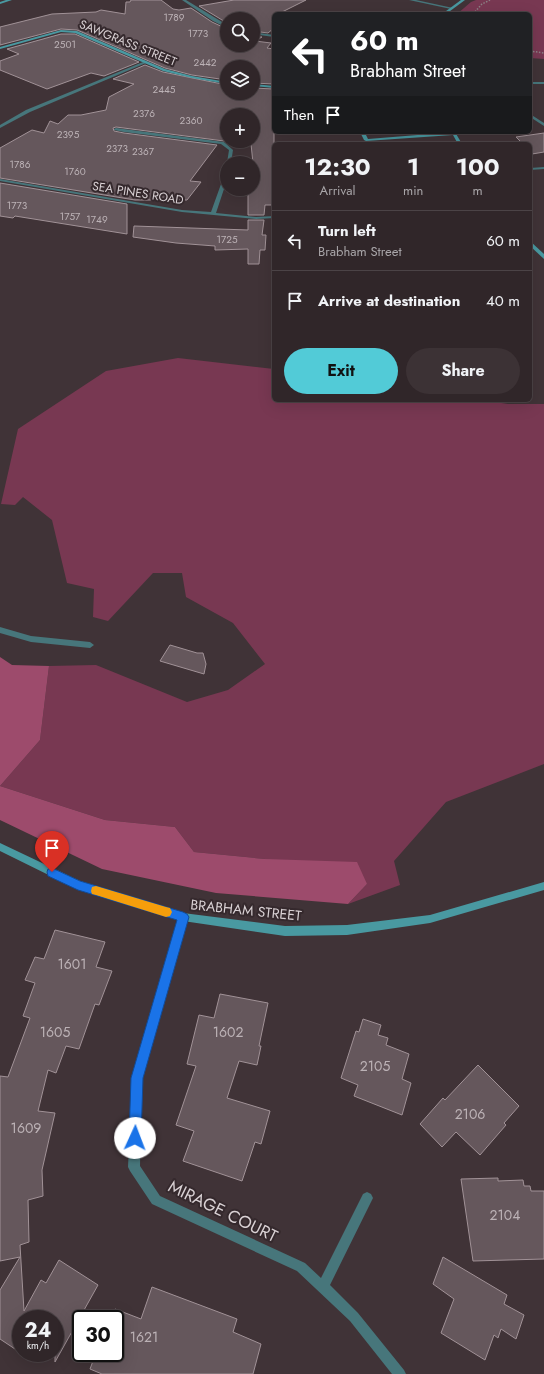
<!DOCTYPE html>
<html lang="en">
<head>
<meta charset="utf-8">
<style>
  :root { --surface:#302629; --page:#3c3235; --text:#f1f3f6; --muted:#a8a5a8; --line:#4b4346; --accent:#52cbd7 }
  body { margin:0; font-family:Jost,sans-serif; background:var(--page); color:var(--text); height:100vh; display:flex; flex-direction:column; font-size:15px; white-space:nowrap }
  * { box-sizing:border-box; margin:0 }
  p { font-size:13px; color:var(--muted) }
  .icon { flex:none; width:22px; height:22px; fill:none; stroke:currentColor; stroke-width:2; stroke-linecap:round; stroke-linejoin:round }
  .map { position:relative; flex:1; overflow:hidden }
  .sheet { position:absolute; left:272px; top:142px; width:260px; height:260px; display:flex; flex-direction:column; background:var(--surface); border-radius:6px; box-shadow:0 4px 16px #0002,0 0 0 1px var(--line) }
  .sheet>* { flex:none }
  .guide { position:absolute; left:272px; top:12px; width:260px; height:122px; border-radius:6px; box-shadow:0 4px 16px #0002,0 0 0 1px var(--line); background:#202124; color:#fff; overflow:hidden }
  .fabs { position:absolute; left:220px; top:12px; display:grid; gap:8px }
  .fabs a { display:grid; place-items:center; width:40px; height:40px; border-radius:50%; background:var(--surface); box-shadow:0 4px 16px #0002,0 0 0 1px var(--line); font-size:20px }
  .speed { position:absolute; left:12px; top:1310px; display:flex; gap:8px; font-size:20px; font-weight:700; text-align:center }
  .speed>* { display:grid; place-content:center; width:52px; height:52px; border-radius:50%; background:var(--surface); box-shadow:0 4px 16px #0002,0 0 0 1px var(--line); line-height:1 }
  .speed small { font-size:10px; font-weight:400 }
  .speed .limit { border:2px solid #111; border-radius:6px; background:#fff; color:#111 }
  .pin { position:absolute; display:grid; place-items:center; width:34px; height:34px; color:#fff; margin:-41px -17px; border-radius:50% 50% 50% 0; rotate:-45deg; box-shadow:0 0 4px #0007 }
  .pin .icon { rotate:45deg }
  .me { position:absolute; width:44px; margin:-22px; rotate:2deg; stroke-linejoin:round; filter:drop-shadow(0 0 3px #0008) }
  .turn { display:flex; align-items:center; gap:14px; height:84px; padding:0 12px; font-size:18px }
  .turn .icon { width:52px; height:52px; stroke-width:2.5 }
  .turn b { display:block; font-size:28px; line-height:34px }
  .then { display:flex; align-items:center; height:38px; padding:0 12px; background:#0003; gap:8px; font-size:15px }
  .eta { display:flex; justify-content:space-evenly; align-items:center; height:68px; text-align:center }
  .eta b { font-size:24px; font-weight:700; line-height:28px }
  .primary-button { display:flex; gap:8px; margin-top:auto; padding:8px 12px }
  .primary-button a { flex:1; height:46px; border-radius:24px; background:var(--accent); color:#111; font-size:16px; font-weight:700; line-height:46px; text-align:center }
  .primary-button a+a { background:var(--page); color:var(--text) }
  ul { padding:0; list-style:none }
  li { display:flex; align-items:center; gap:12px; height:60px; padding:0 12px; border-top:1px solid var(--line) }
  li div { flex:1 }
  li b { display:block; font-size:15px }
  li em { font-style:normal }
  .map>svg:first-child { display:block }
  .green { fill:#783852 }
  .forest { fill:#9d4b6c }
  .building { fill:#65575c; stroke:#a19297 }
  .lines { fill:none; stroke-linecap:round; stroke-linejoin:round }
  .path { stroke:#8b8084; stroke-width:1.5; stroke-dasharray:1.5 1.5; stroke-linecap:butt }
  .lane { fill:#47767b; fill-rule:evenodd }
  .street { fill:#47767b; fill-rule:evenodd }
  .secondary { fill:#4999a1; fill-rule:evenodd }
  .route { fill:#1a73e8; stroke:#114b97 }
  .slow { fill:#f59e0b }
  .labels { text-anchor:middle; stroke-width:4; stroke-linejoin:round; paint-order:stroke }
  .far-number-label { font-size:10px; fill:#bcb2b6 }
  .far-street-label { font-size:12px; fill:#d9d1d4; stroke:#35292d }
  .street-label { font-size:14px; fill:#d9d1d4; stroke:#35292d }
  .near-number-label { font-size:14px; fill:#bcb2b6 }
  .near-street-label { font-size:17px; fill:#d9d1d4; stroke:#35292d }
</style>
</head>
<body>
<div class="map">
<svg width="544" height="1374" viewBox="0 0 544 1374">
  <rect width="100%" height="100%" fill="#403337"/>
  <g class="green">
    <polygon points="476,0 544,0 544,59 530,58 530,14 457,14 471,2"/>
    <polygon points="178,358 274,369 274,400 481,400 508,404 544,404 544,764 446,802 394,861 400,885 348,904 367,884 265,859 194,852 175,827 105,820 0,786 40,740 49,666 96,665 187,702 228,690 265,664 233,623 186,597 182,573 153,573 108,621 93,617 94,589 67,583 52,520 23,497 15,505 1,504 18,429 106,371"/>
  </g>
  <polygon class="forest" points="0,657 12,665 49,666 40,740 0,786 105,820 175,827 194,852 265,859 357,862 367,884 348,904 216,893 102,869 0,820"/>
  <g class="building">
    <polygon points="131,0 161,0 173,9 179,10 191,8 212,22 227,29 227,45 253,45 253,36 262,37 255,41 271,43 267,48 274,49 274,84 253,83 253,67 227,67 227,80 192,75 165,68 77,30 61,29 0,45 0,27 52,14 96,12 101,10 125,14 126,2 130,2"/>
    <polygon points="234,0 306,0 278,14 274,14 274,28 268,33 253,31 253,19 227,19 227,23 199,6"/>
    <polygon points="61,34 75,34 139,62 104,76 91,73 47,89 0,70 0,61 19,54 7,49"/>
    <polygon points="145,65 163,72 227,85 227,93 253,93 253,88 274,89 274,205 265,205 264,215 248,215 248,189 253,189 253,163 251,144 243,144 243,141 253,141 253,115 227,115 227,141 238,141 236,144 229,144 224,141 116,127 113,128 114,131 124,133 217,145 190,181 201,182 187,200 135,200 0,178 0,148 32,130 44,133 50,121 58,124 68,115 81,115 106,110 109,97 134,84 113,79"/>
    <polygon points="544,133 544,152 532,154 530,152 530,144 523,144 516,137"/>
    <polygon points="0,183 127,204 127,234 15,216 13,218 0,216"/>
    <polygon points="248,220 264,220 262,235 266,235 265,250 260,250 259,264 248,264 248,249 215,250 215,246 176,243 133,237 134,226 248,230"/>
    <polygon points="170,645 197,653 203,653 206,664 204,674 160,661"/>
    <polygon points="55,930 105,942 96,967 112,971 99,1005 95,1004 79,1049 66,1046 56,1073 48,1070 38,1111 55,1113 42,1170 43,1196 28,1200 29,1242 20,1245 24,1311 41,1280 46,1283 59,1260 98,1285 55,1362 55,1319 21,1319 21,1353 0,1339 0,1290 20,1257 0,1261 0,1076 8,1077 30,1018 23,1016 35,983 25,980 35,957 44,959"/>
    <polygon points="220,994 268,1003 259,1046 261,1046 257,1065 239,1061 227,1098 270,1111 261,1144 255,1142 242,1181 183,1161 194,1131 176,1125 196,1066 187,1064 199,1015 214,1018"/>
    <polygon points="363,1019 381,1025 378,1035 388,1038 386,1045 409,1054 402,1079 411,1083 402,1115 354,1096 358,1085 341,1078 356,1031 359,1032"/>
    <polygon points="478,1065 519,1106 504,1123 506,1125 480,1155 456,1132 442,1147 420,1124 443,1098 445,1100"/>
    <polygon points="498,1178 498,1181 523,1180 524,1186 530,1186 531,1191 544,1191 544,1259 473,1261 461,1179"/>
    <polygon points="443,1257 507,1295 504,1304 524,1315 516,1339 501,1329 498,1338 494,1335 485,1360 441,1333 454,1299 433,1284"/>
    <polygon points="152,1287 237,1319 233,1332 261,1344 253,1374 102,1374 90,1369 96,1353 115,1353 115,1309 141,1319"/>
  </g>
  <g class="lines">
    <g class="path">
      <polyline points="473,14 482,4 490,0"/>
      <polyline points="530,51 544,53"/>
    </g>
    <polygon class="lane" points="0,627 31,636 90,642 94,645 90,648 31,642 0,633"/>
    <g class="street">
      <polygon points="182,0 186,0 227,25 227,28 213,21"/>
      <polygon points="409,0 416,0 453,8 451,9"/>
      <polygon points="253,32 274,35 274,37 253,34"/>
      <polygon points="143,62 146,63 30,112 0,128 0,125 26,110"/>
      <rect x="530" y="82" width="14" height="2"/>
      <polygon points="530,114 544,123 544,126 530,117"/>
      <polygon points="116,128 224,142 233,150 231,163 227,163 229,150 221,144 124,132 114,130 114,129"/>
      <polygon points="544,167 544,169 530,170 530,168"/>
      <polygon points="227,172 227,180 216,213 256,217 274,216 274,218 256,219 182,212 0,181 0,179 182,210 211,212 225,173"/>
      <polygon points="183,913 186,914 188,917 142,1078 140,1166 160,1196 305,1263 321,1278 363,1194 367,1192 371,1194 373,1198 371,1202 330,1285 358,1313 404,1370 406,1374 392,1374 350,1321 297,1271 152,1204 130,1171 128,1167 132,1078 178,917 180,914"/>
    </g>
    <g class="secondary">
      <polygon points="6,0 12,0 0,4 0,2"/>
      <polygon points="461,0 465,0 446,14 442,14"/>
      <polygon points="61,30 77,31 165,69 192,76 227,82 227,84 192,78 163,71 75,33 61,32 0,49 0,47"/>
      <polygon points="253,84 274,86 274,88 253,86"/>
      <polygon points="360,132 392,132 390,133 366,135 368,139 455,132 462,144 458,144 453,135 366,141 364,140"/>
      <polygon points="530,241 544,254 544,259 530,246"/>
      <polygon points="0,843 80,881 183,913 285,926 347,925 430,915 544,882 544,890 430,923 347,935 285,936 183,921 75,888 0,851"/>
    </g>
  </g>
  <polygon class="route" points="52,868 80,881 183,912 187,914 189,917 143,1078 141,1138 140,1142 135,1144 131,1142 129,1138 131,1078 177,920 78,890 48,876 47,872 48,869"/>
  <polygon class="slow" points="96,886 166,907 170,908 172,912 170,916 166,917 96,895 92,894 91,891 92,887"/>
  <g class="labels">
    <g class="far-number-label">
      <text x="174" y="21">1789</text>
      <text x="198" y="37">1773</text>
      <text x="65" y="48">2501</text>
      <text x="205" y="66">2442</text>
      <text x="164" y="93">2445</text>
      <text x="144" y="117">2376</text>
      <text x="191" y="124">2360</text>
      <text x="68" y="138">2395</text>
      <text x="117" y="152">2373</text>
      <text x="143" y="155">2367</text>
      <text x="20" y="168">1786</text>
      <text x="75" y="175">1760</text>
      <text x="17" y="209">1773</text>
      <text x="70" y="220">1757</text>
      <text x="97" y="223">1749</text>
      <text x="227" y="243">1725</text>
    </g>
    <g class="far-street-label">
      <text transform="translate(128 43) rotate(22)" y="4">SAWGRASS STREET</text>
      <text transform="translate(138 193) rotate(9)" y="4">SEA PINES ROAD</text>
    </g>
    <g class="street-label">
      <text transform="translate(246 910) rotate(6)" y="5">BRABHAM STREET</text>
    </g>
    <g class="near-number-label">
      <text x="72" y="969">1601</text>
      <text x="55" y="1037">1605</text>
      <text x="228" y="1037">1602</text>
      <text x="375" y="1071">2105</text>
      <text x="470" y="1119">2106</text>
      <text x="26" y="1133">1609</text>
      <text x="505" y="1220">2104</text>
      <text x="144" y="1342">1621</text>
    </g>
    <g class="near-street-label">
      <text transform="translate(223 1211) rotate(26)" y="6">MIRAGE COURT</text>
    </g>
  </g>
</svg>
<div class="fabs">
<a><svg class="icon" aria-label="search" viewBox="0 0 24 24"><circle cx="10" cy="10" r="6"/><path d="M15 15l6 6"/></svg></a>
<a><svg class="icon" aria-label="layers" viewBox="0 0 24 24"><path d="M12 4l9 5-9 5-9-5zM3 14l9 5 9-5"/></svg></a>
<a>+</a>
<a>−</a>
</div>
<div class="speed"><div>24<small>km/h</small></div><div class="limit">30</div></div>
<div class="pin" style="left:52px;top:872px;background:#d93025"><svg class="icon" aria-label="arrive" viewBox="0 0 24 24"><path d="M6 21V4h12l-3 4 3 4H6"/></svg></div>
<svg class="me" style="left:135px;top:1138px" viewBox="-20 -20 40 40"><circle r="19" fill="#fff"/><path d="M0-13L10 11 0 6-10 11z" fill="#1a73e8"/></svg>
<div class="guide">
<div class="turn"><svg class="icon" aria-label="left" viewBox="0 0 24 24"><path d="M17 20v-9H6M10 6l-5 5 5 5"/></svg><div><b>60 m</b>Brabham Street</div></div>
<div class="then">Then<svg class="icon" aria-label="arrive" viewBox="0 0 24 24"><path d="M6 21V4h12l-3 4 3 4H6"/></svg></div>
</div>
<section class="sheet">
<div class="eta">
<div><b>12:30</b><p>Arrival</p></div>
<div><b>1</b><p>min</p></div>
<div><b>100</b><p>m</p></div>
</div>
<ul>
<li><svg class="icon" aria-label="left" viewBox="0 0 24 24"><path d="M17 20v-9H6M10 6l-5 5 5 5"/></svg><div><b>Turn left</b><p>Brabham Street</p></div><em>60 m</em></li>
<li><svg class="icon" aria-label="arrive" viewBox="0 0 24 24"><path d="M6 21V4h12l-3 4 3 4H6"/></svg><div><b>Arrive at destination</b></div><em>40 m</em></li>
</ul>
<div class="primary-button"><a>Exit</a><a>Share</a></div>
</section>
</div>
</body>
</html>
